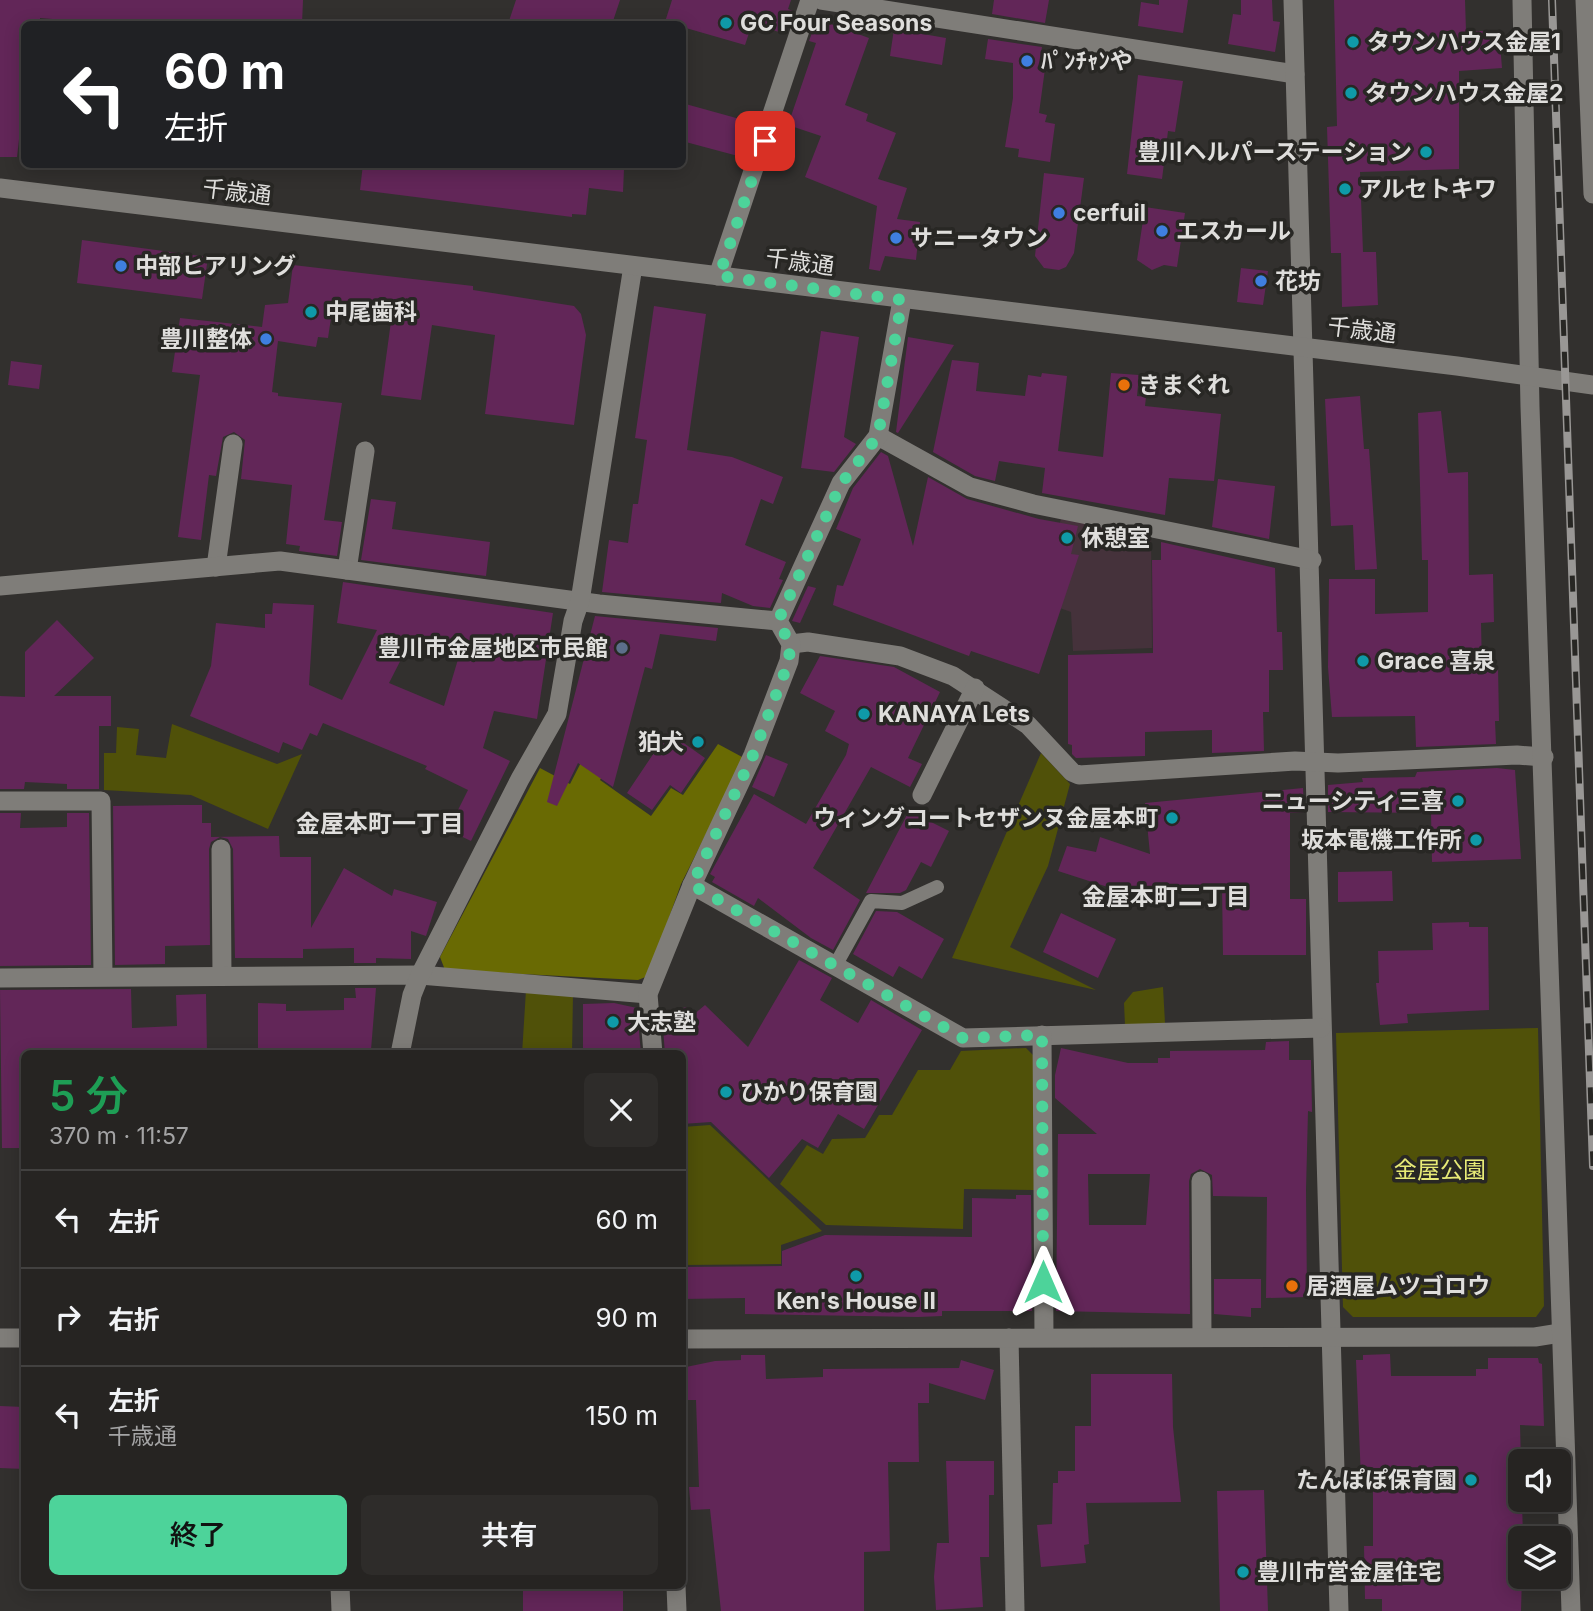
<!DOCTYPE html>
<html lang="ja">
<head>
<meta charset="utf-8">
<style>
  :root { --surface:#262422; --page:#2e2c2a; --text:#f1f3f6; --muted:#a4a4a5; --line:#424140; --accent:#4dd39a }
  body { margin:0; font-family:Inter,"Noto Sans JP",sans-serif; background:var(--page); color:var(--text); height:100vh; display:flex; flex-direction:column; font-size:26px; white-space:nowrap }
  * { box-sizing:border-box; margin:0 }
  p { font-size:23px; color:var(--muted) }
  .icon { flex:none; width:38px; height:38px; fill:none; stroke:currentColor; stroke-width:2; stroke-linecap:round; stroke-linejoin:round }
  .map { position:relative; flex:1; overflow:hidden }
  .side { position:absolute; left:21px; top:1050px; width:665px; height:539px; display:flex; flex-direction:column; background:var(--surface); border-radius:10px; box-shadow:0 4px 18px #0003,0 0 0 2px var(--line) }
  .side>* { flex:none }
  .top-card { position:absolute; left:21px; top:21px; width:665px; height:147px; border-radius:10px; box-shadow:0 4px 18px #0003,0 0 0 2px var(--line); background:#202124; color:#fff; overflow:hidden }
  .buttons { position:absolute; left:1508px; top:1449px; display:grid; gap:14px }
  .buttons a { display:grid; place-items:center; width:63px; height:63px; border-radius:10px; background:var(--surface); box-shadow:0 4px 18px #0003,0 0 0 2px var(--line); font-size:35px }
  .pin { position:absolute; display:grid; place-items:center; width:60px; height:60px; color:#fff; margin:-30px; border-radius:14px; box-shadow:0 4px 10px #0006 }
  .me { position:absolute; width:77px; margin:-38px; rotate:0deg; stroke-linejoin:round; filter:drop-shadow(0 0 5px #0008) }
  .turn { display:flex; align-items:center; gap:24px; height:147px; padding:0 28px; font-size:32px }
  .turn .icon { width:91px; height:91px; stroke-width:2.5 }
  .turn b { display:block; font-size:49px; line-height:60px }
  .round { display:grid; place-items:center; flex:none; width:74px; height:74px; border-radius:10px; background:var(--page) }
  .head { display:flex; align-items:center; justify-content:space-between; height:119px; padding:0 28px }
  h1 { font-size:42px; font-weight:600; line-height:52px; color:#1e9e55 }
  .button { display:flex; gap:14px; margin-top:auto; padding:14px 28px }
  .button a { flex:1; height:80px; border-radius:10px; background:var(--accent); color:#111; font-size:28px; font-weight:600; line-height:80px; text-align:center }
  .button a+a { background:var(--page); color:var(--text) }
  ul { padding:0; list-style:none }
  li { display:flex; align-items:center; gap:21px; height:98px; padding:0 28px; border-top:2px solid var(--line) }
  li div { flex:1 }
  li b { display:block; font-size:26px }
  li em { font-style:normal }
  .map>svg:first-child { display:block }
  .commercial { fill:#45323b }
  .green { fill:#505109 }
  .forest { fill:#696a03 }
  .building { fill:#622658; fill-rule:evenodd }
  .lines { fill:none; stroke-linecap:round; stroke-linejoin:round }
  .service { stroke:#7f7d79; stroke-width:14 }
  .minor { stroke:#7f7d79; stroke-width:19 }
  .tertiary { stroke:#7f7d79; stroke-width:19 }
  .rail-casing { stroke:#999795; stroke-width:8 }
  .rail { stroke:#282724; stroke-width:5; stroke-dasharray:16; stroke-linecap:butt }
  .route { stroke:#4dd39a; stroke-width:12; stroke-dasharray:0 21.6 }
  .culture-dot { fill:#0f9aa8; stroke:#282724; stroke-width:2.5 }
  .shop-dot { fill:#3f7fe0; stroke:#282724; stroke-width:2.5 }
  .food-dot { fill:#e8710a; stroke:#282724; stroke-width:2.5 }
  .service-dot { fill:#5c6f8a; stroke:#282724; stroke-width:2.5 }
  .labels { text-anchor:middle; stroke-width:7; stroke-linejoin:round; paint-order:stroke }
  .poi-label { font-size:23px; font-weight:bold; fill:#dfdedc; stroke:#282724; text-anchor:start }
  .street-label { font-size:23px; fill:#dfdedc; stroke:#282724 }
  .park-label { font-size:23px; fill:#e8eb77; stroke:#282724 }
  .neighbourhood-label { font-size:24px; font-weight:bold; fill:#dfdedc; stroke:#282724 }
</style>
</head>
<body>
<div class="map">
<svg width="1593" height="1611" viewBox="0 0 1593 1611">
  <rect width="100%" height="100%" fill="#32302e"/>
  <polygon class="commercial" points="1061,519 1151,536 1152,648 1073,651 1071,612 1037,600"/>
  <g class="green">
    <polygon points="172,724 277,764 302,754 268,829 191,795 104,790 104,753 116,753 117,727 139,729 136,755 166,758"/>
    <polygon points="1041,753 1070,784 1048,866 1010,947 1096,990 952,958"/>
    <polygon points="1163,987 1165,1023 1125,1025 1124,1003 1133,992"/>
    <polygon points="526,990 573,993 572,1053 522,1054"/>
    <polygon points="1538,1028 1544,1306 1536,1317 1353,1317 1343,1307 1336,1033"/>
    <polygon points="1026,1048 1033,1055 1034,1190 964,1189 963,1229 826,1225 780,1184 807,1145 823,1154 832,1139 865,1138 879,1115 892,1115 918,1070 950,1070 961,1051"/>
    <polygon points="710,1125 822,1231 781,1245 781,1264 683,1265 683,1127"/>
  </g>
  <polygon class="forest" points="592,741 616,754 600,780 651,816 671,788 683,795 718,744 744,758 681,884 648,976 638,980 445,970 440,957 540,768 570,784"/>
  <g class="building">
    <polygon points="0,0 303,0 302,24 90,24 90,22 40,18 40,24 24,24 24,96 17,157 0,157"/>
    <polygon points="516,0 620,0 612,24 508,24"/>
    <polygon points="672,0 791,0 788,9 793,11 786,34 752,24 745,45 665,22"/>
    <polygon points="994,0 1049,0 1045,23 992,14"/>
    <polygon points="1159,0 1188,0 1183,33 1138,26 1141,2 1159,5"/>
    <polygon points="1241,0 1272,0 1273,21 1280,22 1275,52 1228,44 1233,14 1241,15"/>
    <polygon points="1334,0 1465,0 1466,31 1499,31 1502,68 1459,71 1459,169 1360,172 1363,252 1376,252 1378,305 1342,307 1341,253 1331,253 1327,127 1337,126"/>
    <polygon points="817,19 869,38 845,105 868,114 866,121 896,133 878,179 907,188 897,219 920,222 916,260 885,256 880,271 869,269 877,206 805,177 821,136 788,125 815,46 816,43 809,41"/>
    <polygon points="894,29 946,38 942,65 890,56"/>
    <polygon points="988,39 1042,47 1041,53 1047,54 1039,113 1047,115 1045,122 1055,124 1050,162 1018,157 1019,149 1005,147 1013,98 1013,63 985,59"/>
    <polygon points="1138,75 1183,81 1175,132 1168,131 1162,179 1127,174"/>
    <polygon points="682,103 747,121 738,156 682,141"/>
    <polygon points="363,164 438,169 439,164 578,164 624,169 623,192 589,188 586,215 572,214 572,217 360,190"/>
    <polygon points="1044,173 1084,178 1074,253 1066,267 1059,270 1044,268 1035,256"/>
    <polygon points="1145,207 1185,213 1177,267 1164,265 1152,270 1137,260"/>
    <polygon points="82,240 208,257 202,299 77,283"/>
    <polygon points="293,265 473,286 473,290 574,306 581,314 586,335 574,425 485,414 495,335 432,325 421,400 381,395 392,314 337,306 335,319 331,318 328,338 318,337 316,347 278,341 272,392 278,393 278,396 342,403 324,520 342,522 337,556 299,551 300,546 286,544 292,485 241,479 245,440 234,432 223,437 216,476 209,475 201,540 178,537 200,375 172,372 180,318 262,327 265,305 288,303"/>
    <polygon points="1241,268 1268,271 1263,305 1237,302"/>
    <polygon points="654,306 706,314 687,450 732,457 783,477 773,504 761,499 745,545 786,562 779,579 783,580 770,608 753,606 722,593 721,603 602,592 609,540 628,543 633,504 638,504 647,440 635,438"/>
    <polygon points="821,331 859,337 844,437 856,444 834,472 801,468"/>
    <polygon points="908,337 954,345 898,433 896,432"/>
    <polygon points="952,360 979,363 976,391 1025,396 1028,375 1041,377 1042,373 1067,376 1058,451 1103,457 1111,373 1139,375 1137,396 1146,397 1145,406 1221,414 1214,481 1169,478 1165,515 1042,493 1045,468 999,461 995,481 975,476 933,452"/>
    <polygon points="11,361 42,365 39,389 8,385"/>
    <polygon points="1360,396 1364,449 1369,449 1377,569 1355,570 1353,525 1331,526 1325,399"/>
    <polygon points="1441,411 1448,473 1468,472 1469,575 1493,574 1494,622 1481,623 1482,667 1498,666 1499,721 1495,721 1496,744 1416,747 1415,716 1332,717 1328,667 1329,579 1375,579 1375,614 1428,612 1428,560 1422,560 1418,413"/>
    <polygon points="881,452 888,456 913,546 928,477 967,499 1039,519 1078,526 1071,554 1079,555 1039,674 971,651 969,656 833,605 837,585 843,586 861,539 836,529 853,488"/>
    <polygon points="1218,479 1275,486 1269,539 1212,527"/>
    <polygon points="371,499 396,502 392,529 490,542 486,576 361,560"/>
    <polygon points="1161,542 1275,568 1277,632 1282,632 1283,670 1269,670 1269,712 1263,712 1264,751 1212,753 1212,730 1145,732 1145,756 1076,758 1072,754 1072,745 1068,744 1068,655 1153,653 1152,560 1161,560"/>
    <path d="M343,582L553,613L537,719L494,711L483,748L510,761L471,841L448,830L468,790L425,769L427,766L323,723L317,736L310,733L302,750L283,742L279,753L190,716L211,666L216,623L265,628V614H272L273,603L314,605L309,685L342,700L377,630L337,623ZM412,638L462,646L444,706L389,683Z"/>
    <polygon points="808,586 816,588 800,623 792,621"/>
    <polygon points="595,616 718,628 716,641 660,634 652,669 645,667 613,787 578,763 557,806 547,802"/>
    <polygon points="57,620 94,658 54,696 111,696 111,726 99,726 99,789 67,789 67,784 25,782 24,789 0,789 0,696 25,697 25,652"/>
    <polygon points="820,656 894,667 940,692 908,758 922,764 910,787 871,767 813,868 860,900 833,950 811,938 758,898 754,906 712,882 715,877 710,874 754,794 806,824 846,755 849,744 825,731 835,711 800,693"/>
    <polygon points="668,732 705,758 681,793 670,785 652,810 627,793"/>
    <polygon points="766,755 788,764 774,797 752,787"/>
    <polygon points="1497,768 1515,770 1521,859 1432,862 1431,813 1328,812 1328,785 1363,782 1362,778 1415,777 1417,772"/>
    <polygon points="1303,788 1304,812 1290,813 1290,899 1306,899 1306,955 1223,955 1222,886 1148,893 1119,884 1117,890 1058,871 1067,846 1096,852 1100,837 1150,854 1145,803"/>
    <polygon points="176,805 202,805 202,823 211,823 211,837 279,836 280,857 311,857 311,928 344,868 392,896 394,889 437,902 426,936 411,931 411,959 376,958 376,963 354,963 354,948 303,949 303,958 235,958 233,849 228,839 220,837 211,842 209,849 210,945 165,946 165,964 115,965 113,806"/>
    <polygon points="909,811 949,831 931,867 921,862 906,890 900,893 866,893"/>
    <polygon points="0,813 21,813 20,828 67,827 67,813 89,813 91,965 0,966"/>
    <polygon points="1392,871 1393,901 1338,902 1338,872"/>
    <polygon points="876,911 897,912 944,939 922,979 899,966 893,977 853,954"/>
    <polygon points="1061,913 1116,939 1098,978 1043,952"/>
    <polygon points="1469,922 1469,927 1488,927 1489,1010 1407,1014 1408,1023 1380,1025 1376,983 1379,983 1378,951 1433,950 1432,923"/>
    <polygon points="799,960 832,978 820,1000 858,1023 871,1000 922,1030 864,1129 838,1114 818,1148 802,1139 769,1178 711,1122 682,1124 682,1054 665,1054 662,1015 686,1007 692,1016 705,1005 748,1047"/>
    <polygon points="355,988 376,988 371,1050 258,1049 258,1003 286,1004 286,1011 344,1010 344,998 356,998"/>
    <polygon points="131,989 132,1028 177,1026 176,995 206,994 207,1054 24,1054 24,1148 2,1148 0,990"/>
    <polygon points="614,1003 637,1008 641,1054 583,1054 583,1004"/>
    <path d="M1289,1041V1060H1311L1312,1112L1308,1111L1306,1190L1307,1297L1266,1298L1267,1197L1213,1196L1212,1175L1200,1169L1191,1174L1189,1181L1190,1314L1056,1311L1058,1134H1097L1055,1098V1075L1061,1048L1128,1063H1158V1058H1170V1051L1265,1050L1266,1042ZM1088,1174H1150L1146,1225H1089Z"/>
    <polygon points="1016,1195 1031,1195 1032,1311 942,1311 942,1316 918,1317 745,1314 745,1298 682,1299 682,1267 782,1266 782,1251 825,1235 972,1237 972,1198 1016,1199"/>
    <polygon points="1214,1279 1261,1279 1261,1308 1251,1308 1251,1317 1214,1314"/>
    <polygon points="1390,1354 1391,1376 1476,1376 1476,1369 1488,1369 1488,1358 1538,1358 1539,1363 1542,1364 1544,1426 1520,1425 1523,1538 1521,1611 1382,1611 1382,1599 1365,1599 1364,1546 1373,1546 1373,1479 1361,1479 1356,1360 1363,1360 1363,1355"/>
    <polygon points="741,1355 765,1355 766,1379 823,1377 823,1369 959,1368 961,1360 994,1370 985,1400 929,1383 929,1403 918,1403 919,1462 888,1462 890,1551 864,1552 864,1611 721,1611 710,1509 691,1510 689,1487 699,1487 696,1400 686,1400 686,1367 715,1361 741,1360"/>
    <polygon points="1091,1374 1172,1374 1173,1427 1181,1502 1086,1503 1089,1544 1084,1545 1086,1563 1041,1567 1037,1525 1052,1524 1053,1483 1058,1483 1058,1471 1075,1471 1075,1426 1091,1426"/>
    <polygon points="0,1406 24,1407 24,1469 0,1468"/>
    <polygon points="946,1461 994,1461 994,1495 989,1495 989,1557 980,1557 983,1607 936,1610 934,1577 937,1543 949,1543"/>
    <polygon points="1264,1490 1268,1611 1220,1611 1217,1491"/>
    <rect x="523" y="1586" width="100" height="25"/>
  </g>
  <g class="lines">
    <polyline class="service" points="835,966 871,901 902,903 937,887"/>
    <g class="minor">
      <polyline points="821,0 1295,74"/>
      <polyline points="1293,0 1339,1611"/>
      <polyline points="718,276 810,0"/>
      <polyline points="878,436 970,487 1033,504 1312,560"/>
      <polyline points="216,567 233,444"/>
      <polyline points="347,570 365,451"/>
      <polyline points="0,586 280,561 599,604 778,621"/>
      <polyline points="791,644 808,642 900,656 953,676 1028,725 1072,772 1079,775 1295,761 1338,763 1517,755 1544,757"/>
      <polyline points="922,795 975,688"/>
      <polyline points="0,801 101,801 103,976"/>
      <polyline points="221,849 222,976"/>
      <polyline points="692,885 963,1038 1321,1028"/>
      <polyline points="0,978 420,975 648,994"/>
      <polyline points="1042,1035 1044,1337"/>
      <polyline points="400,1054 412,995 420,975 520,779 557,714 573,621 580,601 633,266"/>
      <polyline points="653,1054 648,994 692,885 753,755 789,661 791,644 778,621 841,483 878,436 902,300"/>
      <polyline points="1201,1181 1202,1336"/>
      <polyline points="0,1338 24,1338"/>
      <polyline points="1009,1338 1015,1611"/>
      <polyline points="682,1339 1535,1337 1560,1333"/>
      <polyline points="340,1586 341,1611"/>
      <polyline points="676,1586 677,1611"/>
    </g>
    <g class="tertiary">
      <polyline points="1522,0 1530,407 1571,1611"/>
      <polyline points="1585,0 1593,194"/>
      <polyline points="0,188 1457,366 1593,385"/>
    </g>
    <g class="rail-casing">
      <polyline id="rail" points="1552,0 1593,1166"/>
    </g>
    <use href="#rail" class="rail"/>
  </g>
  <g class="lines">
    <polyline class="route" points="765,141 719,276 902,300 878,436 841,484 778,621 790,644 789,661 753,755 692,885 963,1038 1042,1035 1043,1282"/>
  </g>
  <g class="culture-dot">
    <circle cx="726" cy="23" r="7"/>
    <circle cx="1353" cy="42" r="7"/>
    <circle cx="1351" cy="93" r="7"/>
    <circle cx="1426" cy="152" r="7"/>
    <circle cx="1345" cy="189" r="7"/>
    <circle cx="311" cy="312" r="7"/>
    <circle cx="1067" cy="538" r="7"/>
    <circle cx="1363" cy="661" r="7"/>
    <circle cx="864" cy="714" r="7"/>
    <circle cx="698" cy="742" r="7"/>
    <circle cx="1458" cy="801" r="7"/>
    <circle cx="1172" cy="818" r="7"/>
    <circle cx="1476" cy="840" r="7"/>
    <circle cx="613" cy="1022" r="7"/>
    <circle cx="726" cy="1092" r="7"/>
    <circle cx="856" cy="1276" r="7"/>
    <circle cx="1471" cy="1480" r="7"/>
    <circle cx="1243" cy="1572" r="7"/>
  </g>
  <g class="shop-dot">
    <circle cx="1027" cy="61" r="7"/>
    <circle cx="1059" cy="213" r="7"/>
    <circle cx="1162" cy="231" r="7"/>
    <circle cx="896" cy="238" r="7"/>
    <circle cx="121" cy="266" r="7"/>
    <circle cx="1261" cy="281" r="7"/>
    <circle cx="266" cy="339" r="7"/>
  </g>
  <g class="food-dot">
    <circle cx="1124" cy="385" r="7"/>
    <circle cx="1292" cy="1286" r="7"/>
  </g>
  <circle class="service-dot" cx="622" cy="648" r="7"/>
  <g class="labels">
    <g class="poi-label">
      <text x="740" y="31">GC Four Seasons</text>
      <text x="1367" y="50">タウンハウス金屋1</text>
      <text x="1041" y="69">ﾊﾟﾝﾁｬﾝや</text>
      <text x="1365" y="101">タウンハウス金屋2</text>
      <text x="1412" y="160" text-anchor="end">豊川ヘルパーステーション</text>
      <text x="1359" y="197">アルセトキワ</text>
      <text x="1073" y="221">cerfuil</text>
      <text x="1176" y="239">エスカール</text>
      <text x="910" y="246">サニータウン</text>
      <text x="135" y="274">中部ヒアリング</text>
      <text x="1275" y="289">花坊</text>
      <text x="325" y="320">中尾歯科</text>
      <text x="252" y="347" text-anchor="end">豊川整体</text>
      <text x="1138" y="393">きまぐれ</text>
      <text x="1081" y="546">休憩室</text>
      <text x="608" y="656" text-anchor="end">豊川市金屋地区市民館</text>
      <text x="1377" y="669">Grace 喜泉</text>
      <text x="878" y="722">KANAYA Lets</text>
      <text x="684" y="750" text-anchor="end">狛犬</text>
      <text x="1444" y="809" text-anchor="end">ニューシティ三喜</text>
      <text x="1158" y="826" text-anchor="end">ウィングコートセザンヌ金屋本町</text>
      <text x="1462" y="848" text-anchor="end">坂本電機工作所</text>
      <text x="627" y="1030">大志塾</text>
      <text x="740" y="1100">ひかり保育園</text>
      <text x="1306" y="1294">居酒屋ムツゴロウ</text>
      <text x="856" y="1309" text-anchor="middle">Ken's House Ⅱ</text>
      <text x="1457" y="1488" text-anchor="end">たんぽぽ保育園</text>
      <text x="1257" y="1580">豊川市営金屋住宅</text>
    </g>
    <g class="street-label">
      <text transform="translate(237 192) rotate(7)" y="8">千歳通</text>
      <text transform="translate(800 262) rotate(8)" y="8">千歳通</text>
      <text transform="translate(1362 330) rotate(7)" y="8">千歳通</text>
    </g>
    <g class="park-label">
      <text x="1440" y="1178">金屋公園</text>
    </g>
    <g class="neighbourhood-label">
      <text x="380" y="832">金屋本町一丁目</text>
      <text x="1166" y="905">金屋本町二丁目</text>
    </g>
  </g>
</svg>
<div class="buttons">
<a><svg class="icon" aria-label="sound" viewBox="0 0 24 24"><path d="M4 9h4l5-4v14l-5-4H4zM17 9q2 3 0 6"/></svg></a>
<a><svg class="icon" aria-label="layers" viewBox="0 0 24 24"><path d="M12 4l9 5-9 5-9-5zM3 14l9 5 9-5"/></svg></a>
</div>
<div class="pin" style="left:765px;top:141px;background:#d93025"><svg class="icon" aria-label="arrive" viewBox="0 0 24 24"><path d="M6 21V4h12l-3 4 3 4H6"/></svg></div>
<svg class="me" style="left:1043px;top:1282px" viewBox="-20 -20 40 40"><path d="M0-17L14 15 0 8-14 15z" fill="#4dd39a" stroke="#fff" stroke-width="4"/></svg>
<div class="top-card">
<div class="turn"><svg class="icon" aria-label="left" viewBox="0 0 24 24"><path d="M17 20v-9H6M10 6l-5 5 5 5"/></svg><div><b>60 m</b>左折</div></div>
</div>
<section class="side">
<div class="head"><div><h1>5 分</h1><p>370 m · 11:57</p></div><a class="round"><svg class="icon" aria-label="close" viewBox="0 0 24 24"><path d="M6 6l12 12M18 6L6 18"/></svg></a></div>
<ul>
<li><svg class="icon" aria-label="left" viewBox="0 0 24 24"><path d="M17 20v-9H6M10 6l-5 5 5 5"/></svg><div><b>左折</b></div><em>60 m</em></li>
<li><svg class="icon" aria-label="right" viewBox="0 0 24 24"><path d="M7 20v-9h11M14 6l5 5-5 5"/></svg><div><b>右折</b></div><em>90 m</em></li>
<li><svg class="icon" aria-label="left" viewBox="0 0 24 24"><path d="M17 20v-9H6M10 6l-5 5 5 5"/></svg><div><b>左折</b><p>千歳通</p></div><em>150 m</em></li>
</ul>
<div class="button"><a>終了</a><a>共有</a></div>
</section>
</div>
</body>
</html>
